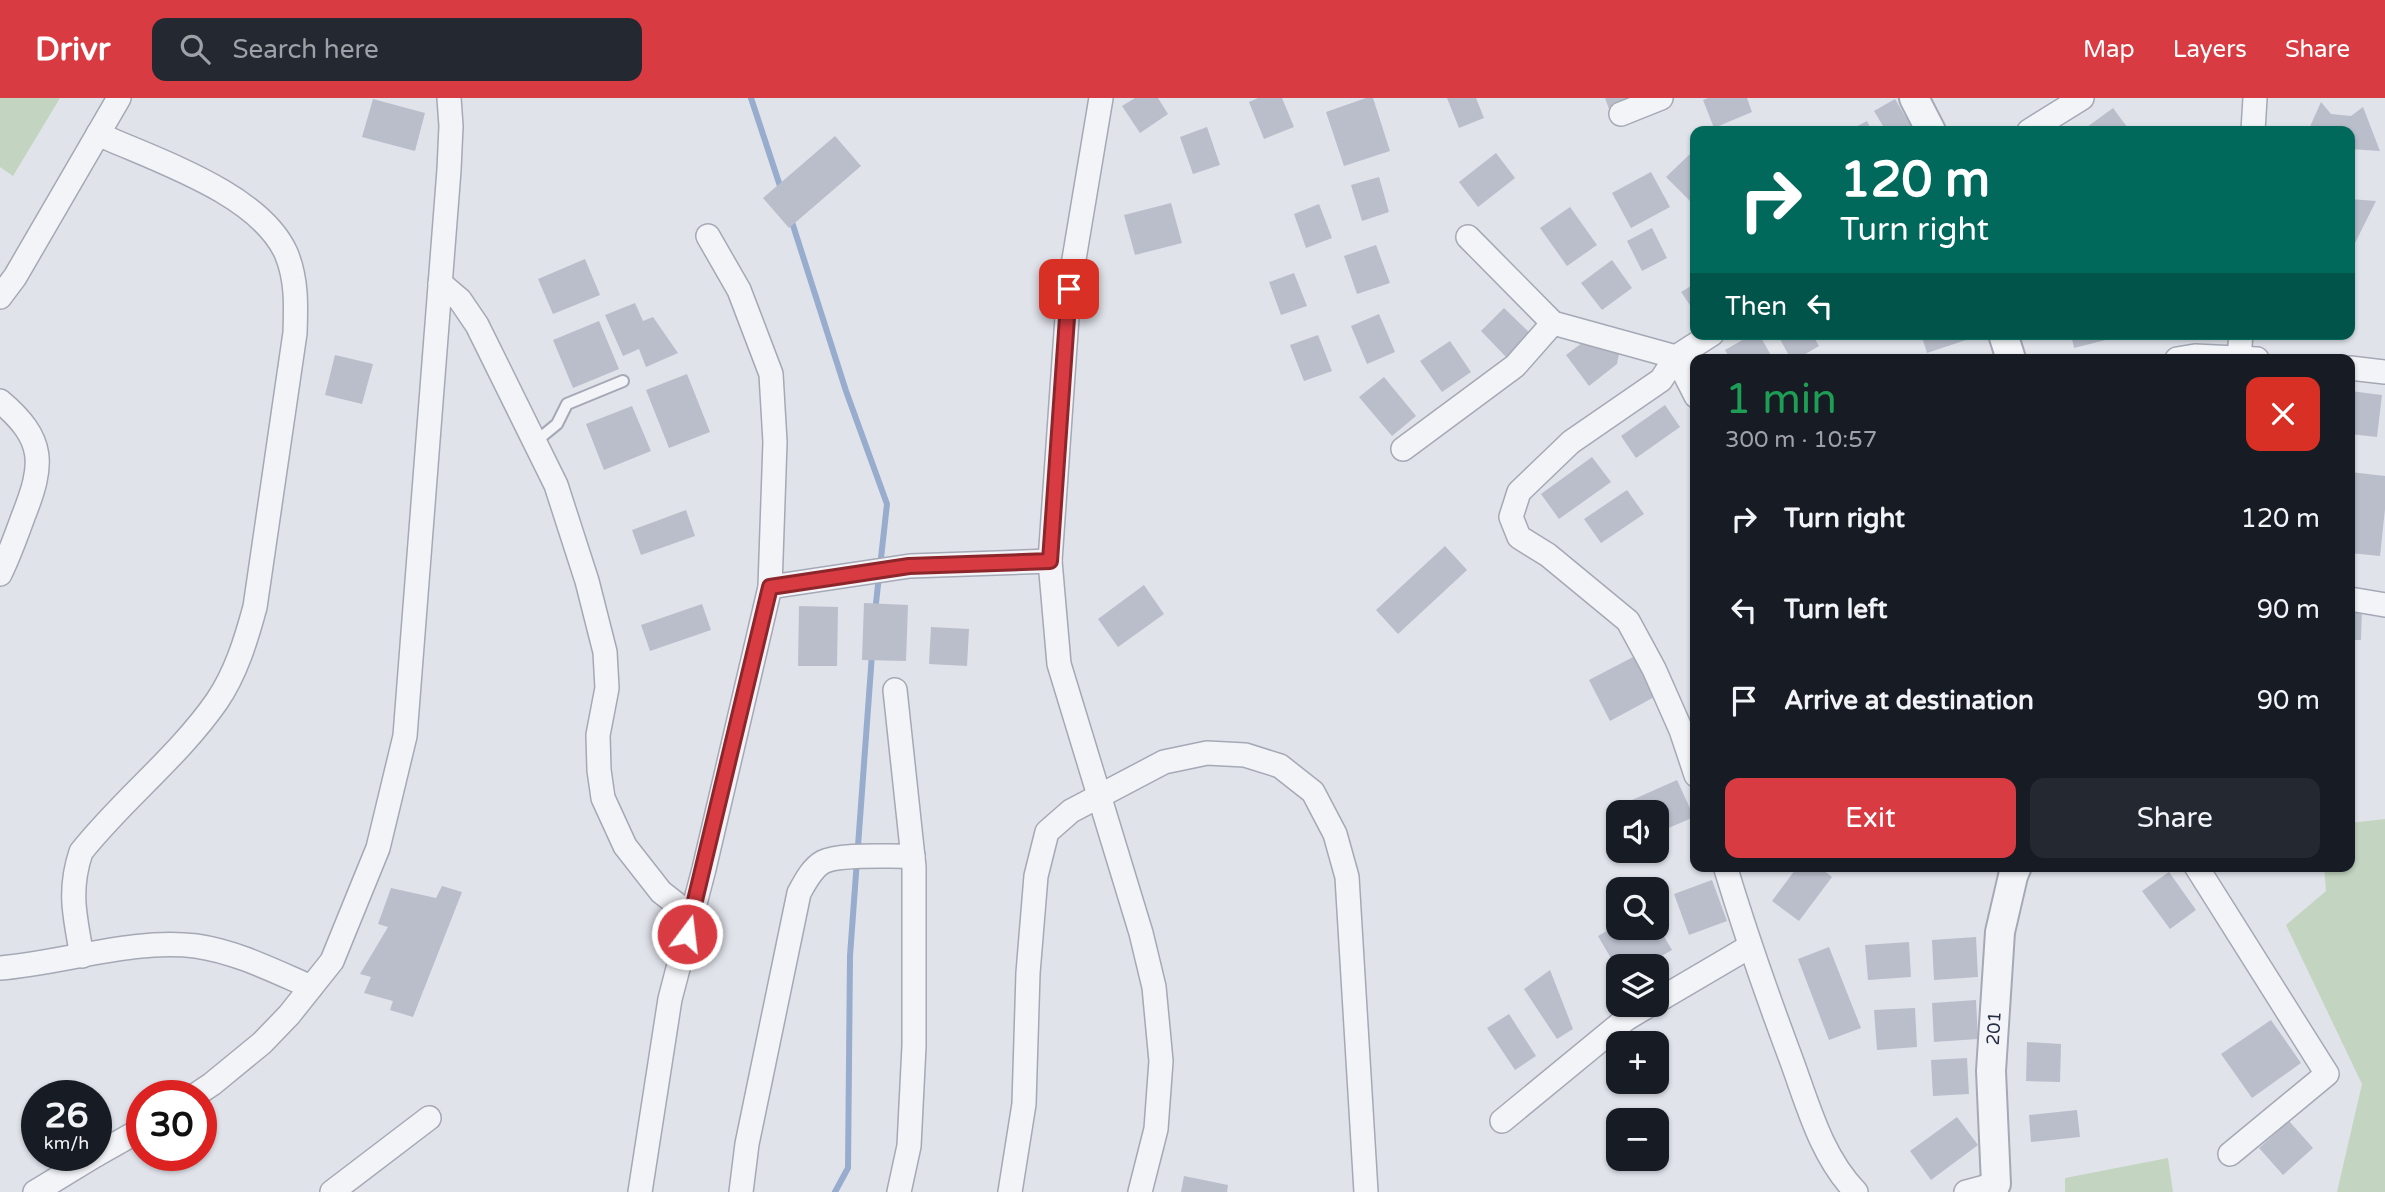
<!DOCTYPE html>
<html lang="en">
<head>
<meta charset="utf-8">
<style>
  :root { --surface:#171b24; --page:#242831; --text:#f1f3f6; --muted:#9ea1a6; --accent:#d93b42 }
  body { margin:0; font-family:"Varela Round",sans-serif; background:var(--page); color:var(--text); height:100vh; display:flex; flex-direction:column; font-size:26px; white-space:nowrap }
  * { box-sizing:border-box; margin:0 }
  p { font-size:23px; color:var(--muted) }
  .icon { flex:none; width:38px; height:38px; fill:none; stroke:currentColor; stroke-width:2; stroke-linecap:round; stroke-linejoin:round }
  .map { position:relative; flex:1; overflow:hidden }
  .side { position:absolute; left:1690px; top:256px; width:665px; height:518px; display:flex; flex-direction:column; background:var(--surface); border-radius:14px; box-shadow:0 2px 5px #0004 }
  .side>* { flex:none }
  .guide { position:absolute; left:1690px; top:28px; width:665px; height:214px; border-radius:14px; box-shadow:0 2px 5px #0004; background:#00695c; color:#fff; overflow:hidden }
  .controls { position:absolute; left:1606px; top:702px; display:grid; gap:14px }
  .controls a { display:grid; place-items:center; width:63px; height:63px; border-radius:14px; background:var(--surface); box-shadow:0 2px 5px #0004; font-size:35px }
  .speed { position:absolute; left:21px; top:982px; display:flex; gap:14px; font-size:35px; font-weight:700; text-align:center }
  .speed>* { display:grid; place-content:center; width:91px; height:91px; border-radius:50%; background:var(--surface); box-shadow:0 2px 5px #0004; line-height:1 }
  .speed small { font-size:18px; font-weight:400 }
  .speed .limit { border:10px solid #d22; background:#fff; color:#111 }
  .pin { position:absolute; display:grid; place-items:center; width:60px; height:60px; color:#fff; margin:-30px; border-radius:14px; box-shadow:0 4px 10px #0006 }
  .me { position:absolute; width:77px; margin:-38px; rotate:15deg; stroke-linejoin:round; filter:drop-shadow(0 0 5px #0008) }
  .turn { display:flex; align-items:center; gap:24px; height:147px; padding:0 35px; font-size:32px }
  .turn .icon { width:91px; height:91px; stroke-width:2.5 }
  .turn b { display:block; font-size:49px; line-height:60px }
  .then { display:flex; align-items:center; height:66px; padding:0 35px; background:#0003; gap:14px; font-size:26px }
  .round { display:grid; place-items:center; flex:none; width:74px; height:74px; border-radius:14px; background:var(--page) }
  .overview { display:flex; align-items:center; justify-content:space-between; height:119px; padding:0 35px }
  h1 { font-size:42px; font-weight:600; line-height:52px; color:#1e9e55 }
  .button { display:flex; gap:14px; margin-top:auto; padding:14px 35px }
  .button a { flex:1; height:80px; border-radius:14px; background:var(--accent); color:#fff; font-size:28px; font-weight:600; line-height:80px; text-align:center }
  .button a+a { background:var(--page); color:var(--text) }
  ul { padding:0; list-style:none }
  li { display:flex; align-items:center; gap:21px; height:91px; padding:0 35px }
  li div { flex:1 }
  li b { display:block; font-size:26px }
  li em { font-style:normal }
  header { display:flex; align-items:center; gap:42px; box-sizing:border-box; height:98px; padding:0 35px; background:var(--accent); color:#fff }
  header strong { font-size:33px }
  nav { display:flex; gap:38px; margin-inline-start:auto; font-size:24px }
  .search { width:490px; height:63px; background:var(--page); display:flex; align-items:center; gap:18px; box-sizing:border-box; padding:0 24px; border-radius:14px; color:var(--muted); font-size:26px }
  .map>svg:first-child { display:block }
  .green { fill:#c3d5c0 }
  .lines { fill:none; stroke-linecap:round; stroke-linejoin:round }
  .stream { stroke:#98accd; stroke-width:6 }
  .building { fill:#babecb }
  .service-casing { stroke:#a5a9b5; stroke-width:14 }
  .minor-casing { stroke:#a5a9b5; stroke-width:26 }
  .tertiary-casing { stroke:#a5a9b5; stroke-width:32 }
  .service { stroke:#f3f4f8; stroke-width:10 }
  .minor { stroke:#f3f4f8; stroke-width:23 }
  .tertiary { stroke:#f3f4f8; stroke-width:28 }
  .route-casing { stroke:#8d262b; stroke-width:18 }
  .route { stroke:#d93b42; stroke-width:12 }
  .labels { text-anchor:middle; stroke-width:6; stroke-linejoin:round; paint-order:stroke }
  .street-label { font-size:18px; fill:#272e43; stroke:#f0f2f7 }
</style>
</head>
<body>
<header>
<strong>Drivr</strong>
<div class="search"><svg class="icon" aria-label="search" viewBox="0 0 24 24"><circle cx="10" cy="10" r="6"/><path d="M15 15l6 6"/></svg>Search here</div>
<nav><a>Map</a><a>Layers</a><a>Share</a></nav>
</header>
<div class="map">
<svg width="2385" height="1094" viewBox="0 0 2385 1094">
  <rect width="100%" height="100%" fill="#e0e3ea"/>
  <g class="green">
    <polygon points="0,0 60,0 13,78 0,69"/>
    <polygon points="2385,721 2385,1094 2337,1094 2362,986 2286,827 2326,793 2324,768 2350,768 2350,725"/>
    <polygon points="2168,1060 2173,1094 2065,1094 2065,1080"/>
  </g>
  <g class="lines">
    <g class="stream">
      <polyline points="751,0 781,91"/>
      <polyline points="791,121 846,293 887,406 875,514"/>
      <polyline points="835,1094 848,1070 850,858 872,556"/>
    </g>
  </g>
  <g class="building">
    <polygon points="1135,0 1158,0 1168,16 1140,35 1122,8"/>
    <polygon points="1258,0 1282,0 1294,29 1264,41 1249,4"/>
    <polygon points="1366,0 1373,0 1390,53 1344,68 1326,14"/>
    <polygon points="1447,0 1476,0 1484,20 1459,30"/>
    <polygon points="1605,0 1636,0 1609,11"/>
    <polygon points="1708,0 1747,0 1752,14 1714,30 1703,2"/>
    <polygon points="373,1 425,15 415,53 362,39"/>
    <polygon points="1895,1 1914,33 1886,33 1874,13"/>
    <polygon points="2321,4 2331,16 2351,18 2363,9 2380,53 2350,51 2350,33 2308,33"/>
    <polygon points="2113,10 2130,33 2084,33 2083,32"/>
    <polygon points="1867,23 1872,33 1848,33"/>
    <polygon points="1207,29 1220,67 1193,76 1180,39"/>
    <polygon points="835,38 861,68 789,130 763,100"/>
    <polygon points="1496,55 1515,80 1478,109 1459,84"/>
    <polygon points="1690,56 1696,61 1694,107 1666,79"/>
    <polygon points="1651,74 1670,109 1631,130 1612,95"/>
    <polygon points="1379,79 1389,114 1362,123 1351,87"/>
    <polygon points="2350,101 2376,103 2354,147 2350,141"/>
    <polygon points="1171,105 1182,145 1135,157 1124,117"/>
    <polygon points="1319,106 1332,140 1306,150 1294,116"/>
    <polygon points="1570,109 1597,147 1567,168 1540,130"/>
    <polygon points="1652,130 1667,160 1642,173 1627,143"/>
    <polygon points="1376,147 1390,185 1357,196 1344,158"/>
    <polygon points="585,161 600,197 553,216 538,181"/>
    <polygon points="1612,162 1632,190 1602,212 1581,185"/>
    <polygon points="1294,175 1307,208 1281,217 1269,184"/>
    <polygon points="1696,185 1696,216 1681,194"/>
    <polygon points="635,205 643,223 653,219 678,255 646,269 639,251 623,258 605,217"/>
    <polygon points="1504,210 1531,236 1507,260 1481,233"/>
    <polygon points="1379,216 1395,254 1367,266 1351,228"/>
    <polygon points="599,223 619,271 573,290 553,242"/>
    <polygon points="1753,236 1759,236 1773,261 1730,261 1725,252"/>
    <polygon points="1777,236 1812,236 1819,248 1797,261 1791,261"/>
    <polygon points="1921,236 1981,236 1981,237 1927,255"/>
    <polygon points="2071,236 2125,236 2125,237 2074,250"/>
    <polygon points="1318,237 1332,273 1304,283 1290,247"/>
    <polygon points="1450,243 1471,274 1442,294 1420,263"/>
    <polygon points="1582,245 1598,245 1620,251 1617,266 1589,288 1566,257"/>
    <polygon points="335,257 373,266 362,306 325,297"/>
    <polygon points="687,276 710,334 669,350 646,292"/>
    <polygon points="1384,279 1416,318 1392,338 1359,299"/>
    <polygon points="2350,293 2382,297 2377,339 2350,336"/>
    <polygon points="1665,307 1680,329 1636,360 1621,338"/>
    <polygon points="632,308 651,353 604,372 586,326"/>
    <polygon points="1592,359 1611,384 1559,421 1541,396"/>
    <polygon points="2350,374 2385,378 2385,411 2380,458 2350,455"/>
    <polygon points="1627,392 1644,416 1601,445 1584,421"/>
    <polygon points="686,412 695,438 641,457 632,432"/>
    <polygon points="1445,448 1467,472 1398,536 1376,512"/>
    <polygon points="1144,487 1164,516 1118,549 1098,521"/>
    <polygon points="864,505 908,507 906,563 862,562"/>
    <polygon points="702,506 711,532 650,553 641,527"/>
    <polygon points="799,508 838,509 837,568 798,568"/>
    <polygon points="2350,512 2362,512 2361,542 2350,542"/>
    <polygon points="931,529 969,531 967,568 929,566"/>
    <polygon points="1637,557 1658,597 1610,623 1589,582"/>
    <polygon points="1677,682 1694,719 1657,735 1657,714 1638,714 1632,702"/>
    <polygon points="1798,768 1818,768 1832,779 1799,823 1772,803"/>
    <polygon points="2169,774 2196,812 2170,831 2142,793"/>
    <polygon points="1712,782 1727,823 1689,837 1674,796"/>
    <polygon points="442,788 462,794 413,919 390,912 393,903 364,895 371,879 360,876 388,829 378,826 391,790 436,800"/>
    <polygon points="1619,826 1619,830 1659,830 1672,852 1644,868 1619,868 1619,874 1598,838"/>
    <polygon points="1976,839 1978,879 1934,882 1932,842"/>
    <polygon points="1909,844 1911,879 1868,882 1865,847"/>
    <polygon points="1829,849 1861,930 1829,942 1798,861"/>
    <polygon points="1550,872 1573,931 1557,941 1524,891"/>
    <polygon points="1976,902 1978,941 1934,944 1932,905"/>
    <polygon points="1915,910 1917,949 1877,952 1874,912"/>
    <polygon points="1509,916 1536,958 1515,972 1487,930"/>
    <polygon points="2271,922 2301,965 2252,1000 2221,956"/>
    <polygon points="2027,944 2061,946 2060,984 2026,983"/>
    <polygon points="1967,960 1969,996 1933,998 1931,962"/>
    <polygon points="2077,1012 2080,1039 2031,1044 2029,1017"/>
    <polygon points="1957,1019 1978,1047 1931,1082 1910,1053"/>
    <polygon points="2289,1023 2313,1050 2283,1077 2259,1050"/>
    <polygon points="1184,1078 1228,1087 1227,1094 1181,1094"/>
  </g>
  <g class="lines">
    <g class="service-casing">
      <polyline id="service" points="535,344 557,326 567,306 623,283"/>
    </g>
    <g class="minor-casing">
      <g id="minor">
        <polyline points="1101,0 1069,191 1050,463 1059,566 1141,835 1154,889 1161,963 1156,1031 1140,1094"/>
        <polyline points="1621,16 1661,0"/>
        <polyline points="2029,33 2082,0"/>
        <polyline points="2253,33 2255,0"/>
        <polyline points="1468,139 1553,225 1676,259 1712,236"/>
        <polyline points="440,185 460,202 477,227 556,387 587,483 605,554 607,590 598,637 599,672 603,700 625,748 661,794 684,812 692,815"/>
        <polyline points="0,199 15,179 119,0"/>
        <polyline points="1676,259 1661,282 1571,344 1519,394 1511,419 1519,439 1548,457 1628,523 1654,571 1681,632 1696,677"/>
        <polyline points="1676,259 1696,298"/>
        <polyline points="2239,259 2241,236"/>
        <polyline points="2177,261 2195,258 2257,261"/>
        <polyline points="2350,270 2385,274"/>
        <path d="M0,303C46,342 44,366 23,419C16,438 9,458 0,476"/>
        <polyline points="1403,351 1515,268 1553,225"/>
        <polyline points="770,489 910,468 1050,463"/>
        <polyline points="2350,501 2385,507"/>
        <polyline points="895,592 914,769 914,948 909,1048 899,1094"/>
        <path d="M1725,768C1745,834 1767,897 1791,961C1808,1007 1821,1058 1856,1094"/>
        <polyline points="2196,768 2327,976 2230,1056"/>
        <path d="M82,858C75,819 68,793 81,754C123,701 178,659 217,603C236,575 246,542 255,509L295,235C296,208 297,181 286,155C259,95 155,62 98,36"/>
        <path d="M0,870C63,865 134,840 196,848C237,854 274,873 311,889"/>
        <polyline points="1657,903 1749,849"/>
        <polyline points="194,998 212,986 262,945 289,917 332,863 378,750 405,638 449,72 451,28 449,0"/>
        <polyline points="1502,1023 1626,921 1651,906"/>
        <polyline points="96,1057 142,1031"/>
        <polyline points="35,1094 96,1057"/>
        <polyline points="332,1094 429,1020"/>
        <polyline points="640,1094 670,901 704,771 770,489 775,344 771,276 739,192 708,138"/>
        <path d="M741,1094L747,1046L799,795C805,784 812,770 823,764C840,755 892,759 913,758"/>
        <polyline points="1010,1094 1024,1006 1028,875 1036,778 1047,734 1071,713 1164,664 1207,655 1245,657 1280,668 1313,694 1335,736 1347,779 1366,1094"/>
        <polyline points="1966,1094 1996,1086 1996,1094"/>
      </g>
    </g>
    <g class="tertiary-casing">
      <g id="tertiary">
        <polyline points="1914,0 1931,33"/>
        <polyline points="2003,236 2011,261"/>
        <path id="s1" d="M1996,1086L1991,973L2000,834L2013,778L2017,768"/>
      </g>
    </g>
    <use href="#service" class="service"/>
    <use href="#minor" class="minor"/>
    <use href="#tertiary" class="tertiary"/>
  </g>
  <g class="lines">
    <g class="route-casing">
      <polyline id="route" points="687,836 770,489 909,468 1050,463 1069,191"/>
    </g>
    <use href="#route" class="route"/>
  </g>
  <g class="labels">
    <g class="street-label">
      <text dy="6" stroke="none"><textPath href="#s1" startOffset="156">201</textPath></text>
    </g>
  </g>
</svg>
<div class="controls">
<a><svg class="icon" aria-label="sound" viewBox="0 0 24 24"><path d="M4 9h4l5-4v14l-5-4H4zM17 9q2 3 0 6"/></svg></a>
<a><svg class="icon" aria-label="search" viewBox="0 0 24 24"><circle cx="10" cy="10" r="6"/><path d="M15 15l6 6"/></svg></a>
<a><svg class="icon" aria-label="layers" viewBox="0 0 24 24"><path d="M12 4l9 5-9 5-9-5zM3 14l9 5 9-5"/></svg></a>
<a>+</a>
<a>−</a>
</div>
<div class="speed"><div>26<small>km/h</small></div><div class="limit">30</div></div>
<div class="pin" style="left:1069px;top:191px;background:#d93025"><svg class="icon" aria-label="arrive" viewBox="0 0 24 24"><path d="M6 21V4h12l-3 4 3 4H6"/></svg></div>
<svg class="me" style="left:687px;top:836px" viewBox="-20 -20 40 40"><circle r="17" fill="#d93b42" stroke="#fff" stroke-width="3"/><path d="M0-11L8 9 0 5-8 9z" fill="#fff"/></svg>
<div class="guide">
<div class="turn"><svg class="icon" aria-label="right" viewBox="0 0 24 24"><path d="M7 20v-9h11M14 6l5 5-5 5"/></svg><div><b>120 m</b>Turn right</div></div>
<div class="then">Then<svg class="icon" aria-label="left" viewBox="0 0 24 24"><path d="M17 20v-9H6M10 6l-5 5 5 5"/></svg></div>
</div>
<section class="side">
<div class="overview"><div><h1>1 min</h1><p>300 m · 10:57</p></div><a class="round" style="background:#d93025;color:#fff"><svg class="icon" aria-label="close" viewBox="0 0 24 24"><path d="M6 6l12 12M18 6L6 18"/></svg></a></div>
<ul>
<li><svg class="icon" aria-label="right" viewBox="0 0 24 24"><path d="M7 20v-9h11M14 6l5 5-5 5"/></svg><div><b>Turn right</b></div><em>120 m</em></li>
<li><svg class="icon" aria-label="left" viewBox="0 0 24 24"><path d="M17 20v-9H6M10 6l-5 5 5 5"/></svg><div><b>Turn left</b></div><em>90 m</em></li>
<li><svg class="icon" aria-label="arrive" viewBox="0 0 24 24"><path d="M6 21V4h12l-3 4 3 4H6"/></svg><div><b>Arrive at destination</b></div><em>90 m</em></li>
</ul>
<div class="button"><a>Exit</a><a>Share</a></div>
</section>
</div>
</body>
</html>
